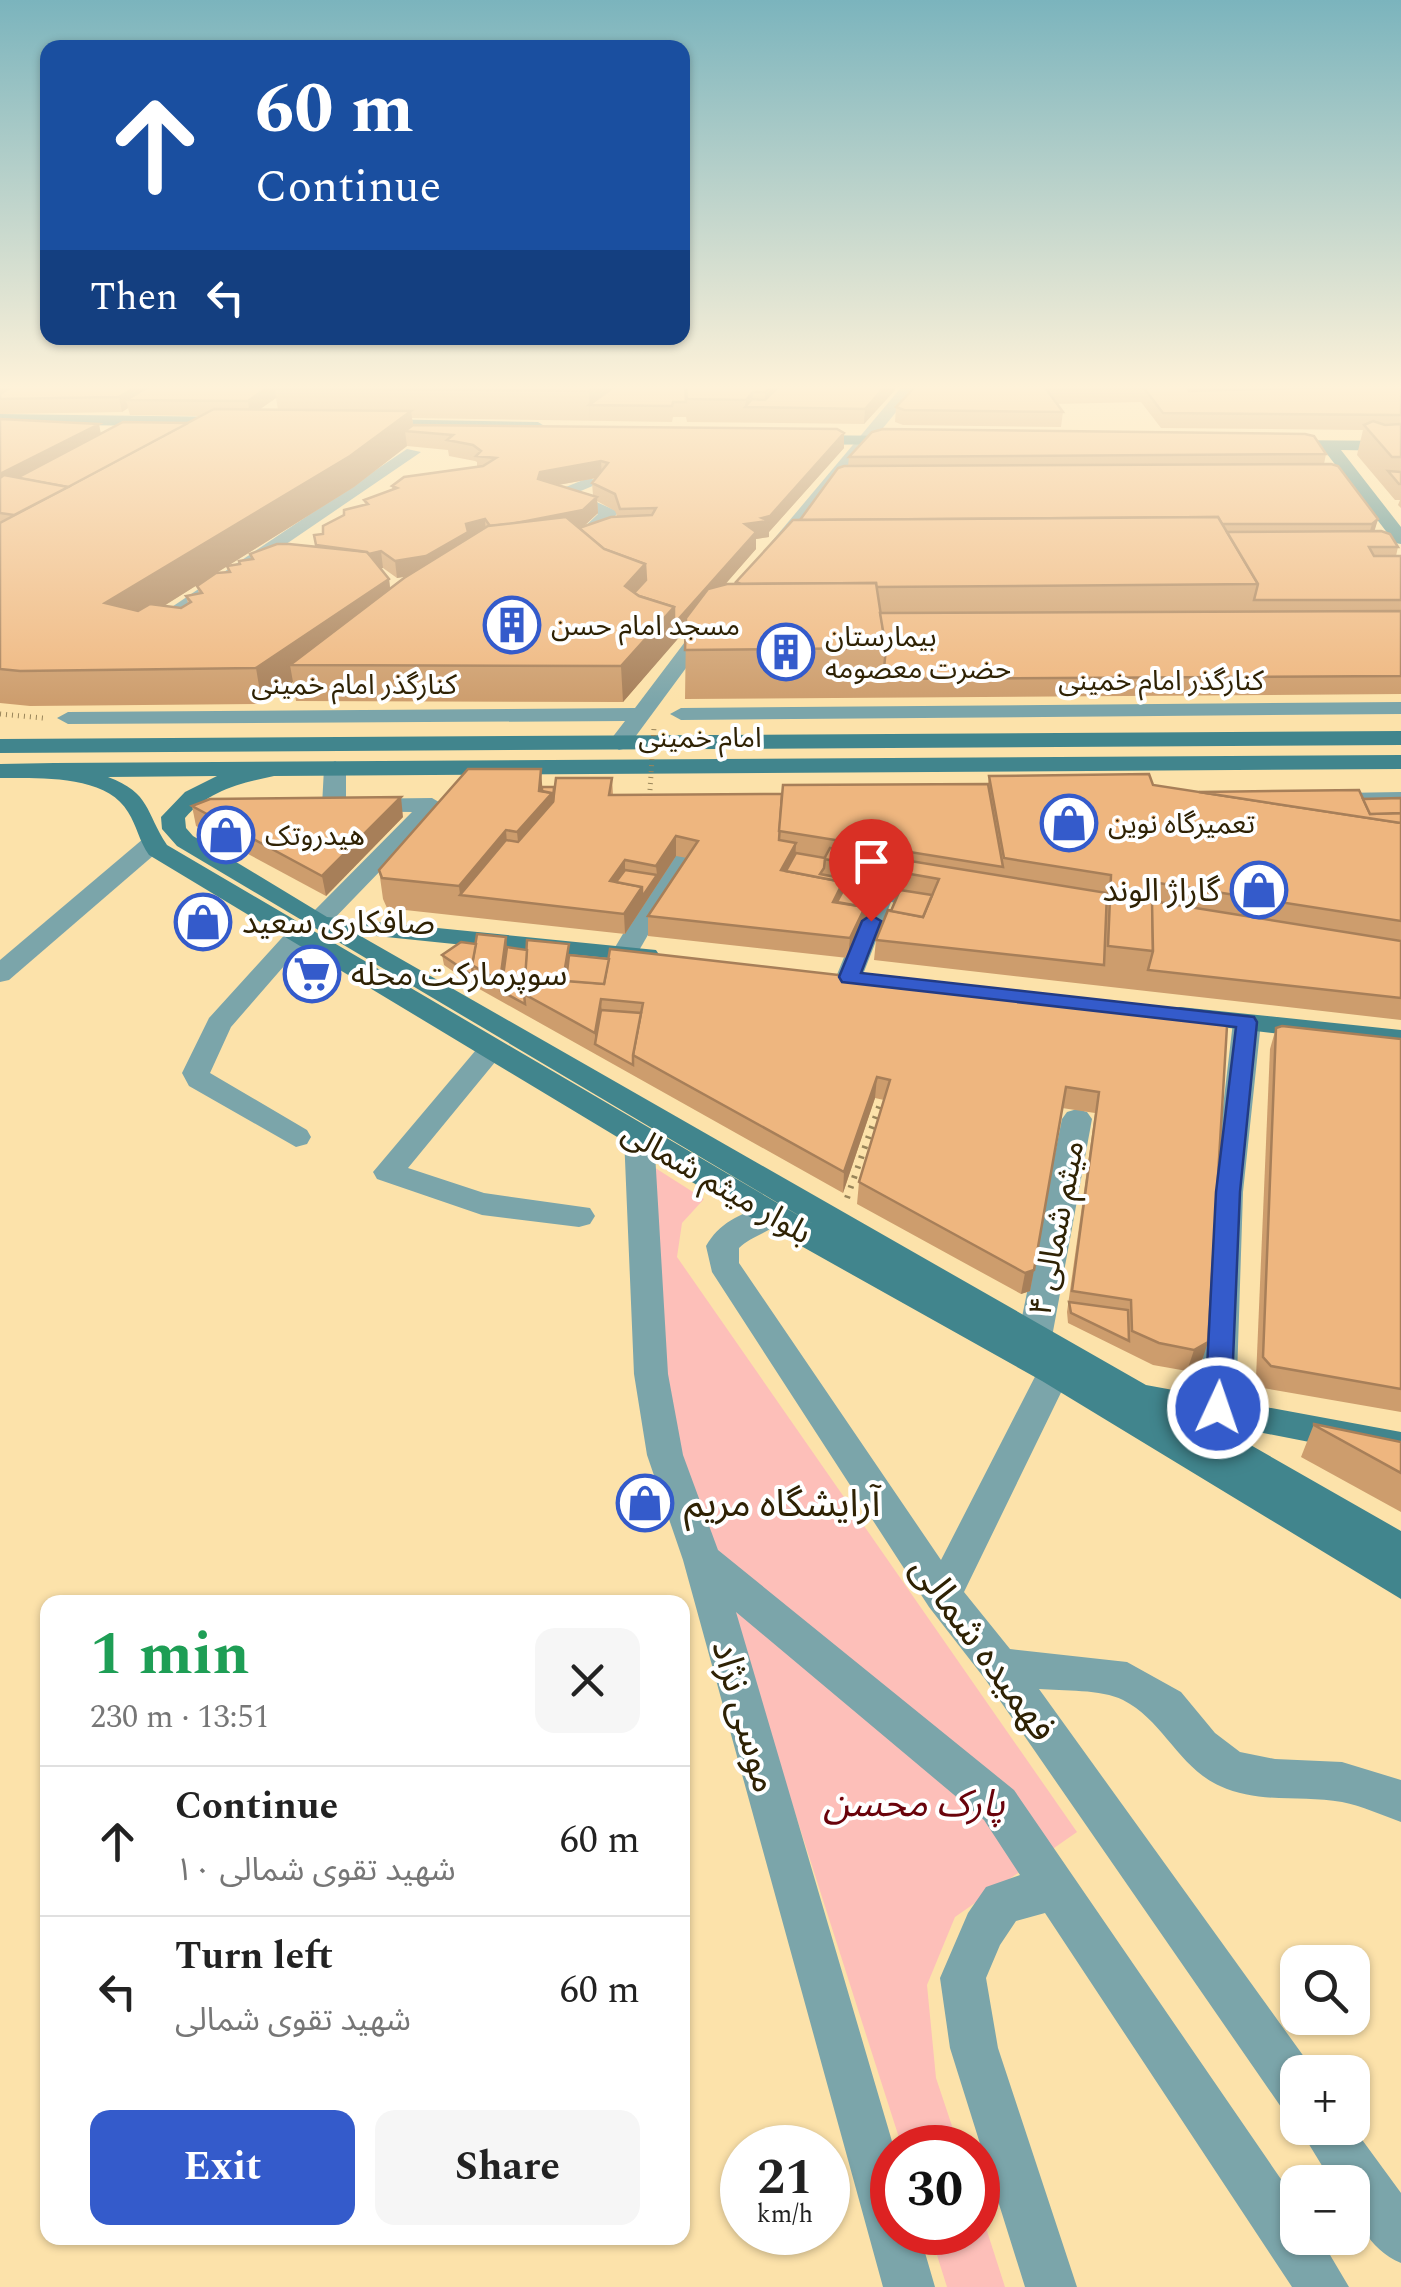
<!DOCTYPE html>
<html lang="en">
<head>
<meta charset="utf-8">
<style>
  :root { --surface:#fff; --page:#f6f6f6; --text:#222; --muted:#767676; --line:#e0e0e0; --accent:#345bcb }
  body { margin:0; font-family:Spectral,"Noto Sans Arabic",serif; background:var(--page); color:var(--text); height:100vh; display:flex; flex-direction:column; font-size:38px; white-space:nowrap }
  * { box-sizing:border-box; margin:0 }
  p { font-size:32px; color:var(--muted) }
  .icon { flex:none; width:55px; height:55px; fill:none; stroke:currentColor; stroke-width:2; stroke-linecap:round; stroke-linejoin:round }
  .map { position:relative; flex:1; overflow:hidden }
  .side { position:absolute; left:40px; top:1595px; width:650px; height:650px; display:flex; flex-direction:column; background:var(--surface); border-radius:20px; box-shadow:0 2px 8px #0004 }
  .side>* { flex:none }
  .banner { position:absolute; left:40px; top:40px; width:650px; height:305px; border-radius:20px; box-shadow:0 2px 8px #0004; background:#1a4fa0; color:#fff; overflow:hidden }
  .fabs { position:absolute; left:1280px; top:1945px; display:grid; gap:20px }
  .fabs a { display:grid; place-items:center; width:90px; height:90px; border-radius:20px; background:var(--surface); box-shadow:0 2px 8px #0004; font-size:50px }
  .speed { position:absolute; left:720px; top:2125px; display:flex; gap:20px; font-size:50px; font-weight:700; text-align:center }
  .speed>* { display:grid; place-content:center; width:130px; height:130px; border-radius:50%; background:var(--surface); box-shadow:0 2px 8px #0004; line-height:1 }
  .speed small { font-size:25px; font-weight:400 }
  .speed .limit { border:15px solid #d22; background:#fff; color:#111 }
  .pin { position:absolute; display:grid; place-items:center; width:85px; height:85px; color:#fff; margin:-102px -42px; border-radius:50% 50% 50% 0; rotate:-45deg; box-shadow:0 0 10px #0007 }
  .pin .icon { rotate:45deg }
  .me { position:absolute; width:110px; margin:-55px; rotate:3deg; stroke-linejoin:round; filter:drop-shadow(0 0 8px #0008) }
  .turn { display:flex; align-items:center; gap:35px; height:210px; padding:0 50px; font-size:45px }
  .turn .icon { width:130px; height:130px; stroke-width:2.5 }
  .turn b { display:block; font-size:70px; line-height:85px }
  .then { display:flex; align-items:center; height:95px; padding:0 50px; background:#0003; gap:20px; font-size:38px }
  .round { display:grid; place-items:center; flex:none; width:105px; height:105px; border-radius:20px; background:var(--page) }
  .overview { display:flex; align-items:center; justify-content:space-between; height:170px; padding:0 50px }
  h1 { font-size:60px; font-weight:700; line-height:75px; color:#1e9e55 }
  .action { display:flex; gap:20px; margin-top:auto; padding:20px 50px }
  .action a { flex:1; height:115px; border-radius:20px; background:var(--accent); color:#fff; font-size:40px; font-weight:700; line-height:115px; text-align:center }
  .action a+a { background:var(--page); color:var(--text) }
  ul { padding:0; list-style:none }
  li { display:flex; align-items:center; gap:30px; height:150px; padding:0 50px; border-top:2px solid var(--line) }
  li div { flex:1 }
  li b { display:block; font-size:38px }
  li em { font-style:normal }
  .map>svg:first-child { display:block }
  .green { fill:#fdbfb9 }
  .lines { fill:none; stroke-linecap:round; stroke-linejoin:round }
  .path-far1 { stroke:#99855a; stroke-width:5; stroke-dasharray:1 5; stroke-linecap:butt }
  .path { stroke:#99855a; stroke-width:6; stroke-dasharray:2.5 8; stroke-linecap:butt }
  .lane { fill:#7ba5aa; fill-rule:evenodd }
  .street { fill:#7ba5aa; fill-rule:evenodd }
  .secondary { fill:#41858d; fill-rule:evenodd }
  .path-bridge { stroke:#99855a; stroke-width:5; stroke-dasharray:1 5; stroke-linecap:butt }
  .wall { fill:#cd9d6d; fill-rule:evenodd }
  .shaded-wall { fill:#a77f59 }
  .building { fill:#eeb67f; stroke:#a77f59; stroke-width:2.5 }
  .route { fill:#345bcb; stroke:#223b84; stroke-width:2.5 }
  .labels { text-anchor:middle; stroke-width:8; stroke-linejoin:round; paint-order:stroke }
  .far-poi-label { font-size:28px; fill:#2f2204; stroke:#fff; text-anchor:start }
  .far-street-label { font-size:28px; fill:#2f2204; stroke:#fff }
  .poi-label { font-size:32px; fill:#2f2204; stroke:#fff; text-anchor:start }
  .street-label { font-size:32px; fill:#2f2204; stroke:#fff }
  .near-poi-label { font-size:38px; fill:#2f2204; stroke:#fff; text-anchor:start }
  .near-street-label { font-size:38px; fill:#2f2204; stroke:#fff }
  .near-park-label { font-size:38px; font-style:italic; fill:#6a030b; stroke:#fff }
</style>
</head>
<body>
<div class="map">
<svg width="1401" height="2287" viewBox="0 0 1401 2287">
  <rect width="100%" height="100%" fill="#fce2aa"/>
  <g class="green">
    <polygon points="649,1164 704,1199 682,1223 677,1257 1077,1832 955,1917 927,1985 936,2078 959,2147 902,2147 662,1397"/>
    <polygon points="978,2203 1005,2287 947,2287 930,2233 978,2232"/>
  </g>
  <g class="lines">
    <polyline class="path-far1" points="0,714 43,718"/>
    <polyline class="path" points="847,1198 880,1104"/>
    <polygon class="lane" points="1401,792 1401,800 1342,801 1335,797 1342,793"/>
    <g class="street">
      <polygon points="904,384 919,384 780,554 768,554 768,546"/>
      <polygon points="407,449 421,452 153,635 139,635 136,631"/>
      <polygon points="588,478 602,482 576,493 619,512 591,540 564,542 564,534 580,531 598,514 551,493"/>
      <polygon points="707,620 717,626 627,748 619,750 608,743 625,721 68,724 57,718 68,712 635,708 700,622"/>
      <polygon points="1401,702 1401,714 681,720 670,714 681,708"/>
      <polygon points="335,761 346,768 346,799 432,798 444,805 326,927 308,927 304,922 308,917 412,812 326,811 322,806 324,768"/>
      <polygon points="152,837 164,844 161,849 9,980 0,982 0,960 143,839"/>
      <polygon points="680,851 692,858 637,954 624,962 615,960 611,954 668,858"/>
      <polygon points="839,878 932,894 945,902 932,910 891,902 862,977 849,985 836,977 868,898 830,890 827,885"/>
      <polygon points="298,927 311,935 231,1027 210,1073 307,1130 311,1137 307,1144 296,1147 189,1086 182,1073 209,1018 289,930"/>
      <polygon points="1247,1014 1261,1022 1243,1192 1236,1408 1230,1418 1218,1422 1206,1418 1200,1408 1213,1192 1233,1022"/>
      <polygon points="491,1041 501,1044 505,1050 408,1168 484,1193 590,1208 595,1216 590,1224 579,1227 482,1215 377,1179 373,1172 481,1044"/>
      <polygon points="1077,1109 1087,1112 1092,1119 1052,1337 1047,1346 1035,1350 1023,1346 1018,1337 1062,1119 1067,1112"/>
      <polygon points="639,1126 650,1129 654,1136 668,1374 683,1455 718,1550 1014,1790 1298,2204 1298,2238 1320,2238 1349,2287 1292,2287 1045,1913 1016,1921 1000,1945 986,1978 998,2048 1077,2287 1025,2287 950,2048 940,1978 968,1913 986,1887 1020,1875 984,1820 736,1612 894,2148 892,2232 919,2232 935,2287 883,2287 683,1560 647,1455 634,1374 624,1136 628,1129"/>
      <path d="M771,1204L782,1207L787,1215C778,1230 752,1235 739,1248V1263L941,1560L1042,1363L1054,1359L1066,1363L1071,1372L964,1592L1010,1649L1127,1662L1181,1692L1215,1733L1240,1752L1275,1759L1342,1762L1401,1780V1822C1382,1815 1362,1806 1342,1802C1302,1795 1259,1804 1220,1786C1179,1768 1163,1720 1123,1700C1101,1689 1063,1691 1039,1689L1315,2072H1298V2114L1281,2107L985,1679L929,1607L712,1272L706,1246C720,1221 744,1212 771,1204Z"/>
      <path d="M1352,2126L1401,2193V2263C1368,2249 1352,2217 1352,2182H1332L1299,2128Z"/>
    </g>
    <g class="secondary">
      <polygon points="0,414 228,417 236,422 228,427 0,424"/>
      <polygon points="374,419 538,422 546,427 538,432 368,427 368,421"/>
      <polygon points="902,436 908,438 908,444 803,445 795,440 803,435"/>
      <polygon points="1283,440 1401,441 1401,451 1341,450 1401,527 1401,544 1395,543 1324,450 1277,448 1277,442"/>
      <polygon points="1401,731 1401,745 0,753 0,739"/>
      <path d="M1401,755V769L274,776C240,783 208,791 185,818L186,828L193,836L327,917L656,950L660,956L656,962L647,964L357,934L1146,1385L1401,1432V1460L1212,1423L1401,1531V1599L1042,1381L760,1223L149,855C139,841 137,826 128,812C107,774 36,778 0,778V764L54,763ZM217,776L185,792L161,817L162,829L177,846L815,1225L167,845C145,812 151,793 108,777Z"/>
      <polygon points="1180,1007 1401,1030 1401,1048 1170,1021 1166,1015 1170,1009"/>
    </g>
    <polyline class="path-bridge" points="650,790 654,728"/>
  </g>
  <g class="wall">
    <path d="M0,384H895V390L864,424L687,422L686,417H673L672,422L412,418L413,425L844,433V448L769,532V537L756,539V549L724,585L736,584V582L800,520L848,466L849,457L1326,454L1324,464L1378,519L1374,531L1398,547L1396,556H1401V694L685,699L686,628L623,702L296,701L293,682L262,704L30,706L0,703V419L101,434L188,423L201,416L130,415L128,408L122,412L0,414ZM276,398L278,410L260,409ZM407,446L448,450L449,456L475,461L477,462V467L392,486V489L364,500L365,505L323,534L314,535L316,546L250,554L251,559L239,561V564L229,565L354,487ZM596,478L592,483L593,495L558,485ZM597,501L615,511L617,516L579,528H578L584,526L598,513ZM227,566L228,572L216,573ZM380,568H383L397,578L408,576L390,589L389,579ZM211,576L197,586L199,594L186,596L188,604L181,608L164,606Z"/>
    <polygon points="918,384 1143,387 1169,387 1166,384 1401,384 1401,508 1398,505 1400,500 1395,500 1357,455 1363,430 1161,428 1141,402 1057,404 1063,412 1061,427 903,425 895,422 896,407"/>
    <polygon points="989,776 1153,785 1199,792 1363,799 1401,798 1401,1020 874,960 876,940 899,892 878,889 878,895 848,958 648,936 648,916 687,858 676,856 625,934 387,908 383,899 379,870 542,787 554,787 612,778 613,795 782,794 988,784"/>
    <polygon points="192,806 403,817 326,896 196,826"/>
    <polygon points="179,915 224,920 208,933 182,925"/>
    <polygon points="507,948 1216,1018 1201,1364 1187,1371 1153,1365 1068,1323 1067,1312 1095,1113 1062,1108 1030,1291 1021,1294 857,1204 859,1182 884,1100 875,1098 843,1193 474,986 444,965 442,955"/>
    <polygon points="1276,1028 1401,1039 1401,1412 1263,1388 1256,1378 1270,1049"/>
    <polygon points="1314,1424 1401,1442 1401,1512 1301,1457"/>
  </g>
  <g class="shaded-wall">
    <polygon points="4,384 34,384 0,399 0,386"/>
    <polygon points="140,384 166,384 126,400 128,408 122,412 119,397"/>
    <polygon points="272,384 295,384 275,388 276,398 250,416 248,401"/>
    <polygon points="599,384 639,384 589,405 590,420 589,391"/>
    <polygon points="774,384 784,384 765,407 765,392"/>
    <polygon points="883,384 895,384 895,390 864,424 865,409"/>
    <polygon points="753,392 752,407 745,407 746,400"/>
    <polygon points="411,411 414,432 405,431 407,446 354,487 114,637 105,603"/>
    <polygon points="99,424 102,439 0,493 0,474"/>
    <polygon points="844,433 844,448 769,532 769,537 756,539 756,549 623,702 621,666 745,524 762,518"/>
    <polygon points="601,461 602,477 541,488 538,479 540,472"/>
    <polygon points="597,497 598,513 584,526 492,544 491,527"/>
    <polygon points="485,519 486,535 428,573 397,578 395,561 466,524"/>
    <polygon points="1378,519 1373,536 1367,541 1372,524"/>
    <polygon points="381,551 383,568 372,571 369,554"/>
    <polygon points="645,564 646,597 635,610 625,586"/>
    <polygon points="389,579 393,613 290,665 293,682 262,704 256,668"/>
    <polygon points="541,769 543,797 552,793 554,821 520,861 517,832 539,791"/>
    <polygon points="401,797 403,817 326,896 322,876"/>
    <polygon points="506,830 508,859 460,895 459,886"/>
    <polygon points="676,836 676,856 625,934 624,914 642,887 657,875 656,866"/>
    <polygon points="796,843 795,863 785,881 781,870"/>
    <polygon points="625,860 625,880 617,892 610,881"/>
    <polygon points="843,882 842,901 833,902"/>
    <polygon points="879,885 878,895 848,958 850,938 865,907"/>
    <polygon points="221,910 224,920 208,933 206,922"/>
    <polygon points="506,937 508,958 501,991 502,1002 500,981"/>
    <polygon points="601,999 602,1020 595,1044 595,1033"/>
    <polygon points="877,1077 875,1098 843,1193 844,1172"/>
    <polygon points="1034,1270 1030,1291 1021,1294 1025,1273"/>
    <polygon points="1208,1342 1201,1364 1187,1371 1194,1350"/>
  </g>
  <g class="building">
    <polygon points="17,384 140,384 119,397 0,399 0,394"/>
    <polygon points="154,384 272,384 248,401 126,400"/>
    <polygon points="280,384 599,384 589,391 275,388"/>
    <polygon points="618,384 685,384 686,402 673,402 672,406 589,405"/>
    <polygon points="686,384 774,384 765,392 753,392 746,400 687,399"/>
    <polygon points="781,384 887,384 865,409 745,407 752,399 765,400"/>
    <polygon points="918,384 1141,384 1143,387 1046,389 1063,412 904,410 896,407"/>
    <polygon points="1184,384 1228,384 1186,386"/>
    <polygon points="1401,385 1401,415 1163,413 1143,387 1186,386 1189,391"/>
    <polygon points="214,409 411,411 350,456 105,603 138,611 150,604 181,608 191,602 186,596 202,593 197,586 216,573 230,572 227,566 240,564 239,561 253,559 250,554 277,544 289,544 367,552 389,579 256,668 20,671 0,669 0,523"/>
    <polygon points="0,419 99,424 0,474"/>
    <polygon points="1373,421 1385,425 1401,424 1401,457 1392,457 1364,425"/>
    <polygon points="123,422 188,423 68,487 17,478"/>
    <polygon points="413,425 837,429 844,433 770,516 762,518 769,521 745,524 756,532 674,624 674,607 639,596 634,593 646,580 645,564 604,549 579,528 611,517 652,515 656,508 620,509 615,494 592,483 608,463 601,461 540,472 538,479 597,497 583,510 511,524 490,526 485,519 466,524 468,532 426,556 395,561 381,551 369,554 367,552 316,545 314,535 323,534 323,526 344,515 344,510 368,504 364,500 397,488 392,486 404,477 483,466 496,458 476,456 481,451 473,445 447,440 453,435 405,431"/>
    <polygon points="883,429 1305,434 1314,436 1326,454 849,457 872,432"/>
    <polygon points="1331,464 1338,466 1378,519 1372,524 1222,524 1218,517 800,520 838,468 844,466"/>
    <polygon points="1388,471 1401,472 1401,484 1399,484"/>
    <polygon points="4,475 68,487 14,515 0,513 0,478"/>
    <polygon points="566,517 604,549 645,564 625,586 639,596 674,607 621,666 290,665 404,578 488,526"/>
    <polygon points="1218,517 1258,584 876,587 876,583 741,584 736,582 793,520"/>
    <polygon points="1381,531 1390,534 1398,547 1369,547 1374,556 1401,556 1401,600 1254,600 1258,584 1227,532"/>
    <polygon points="876,583 886,648 685,650 686,618 708,589 727,584"/>
    <polygon points="1401,611 1401,676 883,679 886,648 880,613"/>
    <polygon points="468,769 541,769 539,791 552,793 517,832 506,830 459,886 382,878 379,870"/>
    <polygon points="1149,774 1153,785 1401,823 1401,921 1152,882 1153,951 1108,946 1111,875 1004,858 989,776"/>
    <polygon points="556,778 612,778 609,795 782,794 779,840 796,843 781,870 843,882 833,902 865,907 850,938 648,916 698,841 676,836 656,866 625,860 610,881 642,887 624,914 460,895 506,840 518,842 553,802"/>
    <polygon points="988,784 1003,867 779,831 783,785"/>
    <polygon points="542,787 554,787 553,802 552,793 542,791"/>
    <polygon points="1359,790 1370,814 1401,813 1401,823 1199,792"/>
    <polygon points="401,797 322,876 192,806 210,799"/>
    <polygon points="1401,798 1401,813 1370,814 1363,799"/>
    <polygon points="830,848 1107,893 1104,965 876,940 888,910 923,917 939,879 824,859"/>
    <polygon points="796,853 825,858 824,868 820,874 879,885 864,917 865,907 837,902 843,891 843,882 786,871"/>
    <polygon points="625,870 657,875 642,897 642,887 616,882"/>
    <polygon points="900,890 932,895 923,917 891,911"/>
    <polygon points="1152,901 1401,941 1401,998 1148,970 1153,951"/>
    <polygon points="194,902 221,910 206,922 179,915"/>
    <polygon points="477,934 506,937 500,981 472,965"/>
    <polygon points="527,940 569,944 563,980 604,984 610,949 1216,1018 1227,1026 1208,1342 1194,1350 1159,1343 1132,1331 1131,1300 1072,1291 1099,1092 1066,1087 1034,1270 1025,1273 859,1182 890,1080 877,1077 844,1172 633,1055 643,1003 601,999 595,1033 524,994"/>
    <polygon points="461,942 476,944 472,965 473,976 442,955"/>
    <polygon points="507,947 527,950 524,994 525,1004 501,991"/>
    <polygon points="569,955 609,959 604,984 566,981"/>
    <polygon points="601,1010 641,1013 633,1055 633,1065 595,1044"/>
    <polygon points="1282,1026 1401,1039 1401,1389 1271,1366 1263,1357 1276,1028"/>
    <polygon points="1069,1302 1128,1310 1129,1341 1071,1313"/>
    <polygon points="1314,1424 1401,1442 1401,1473 1314,1425"/>
  </g>
  <linearGradient id="sky" x2="0" y2="1"><stop stop-color="#7bb4bd"/><stop offset="0.55" stop-color="#fef2d9"/><stop offset="1" stop-color="#fef2d9" stop-opacity="0"/></linearGradient>
  <rect width="1401" height="704" fill="url(#sky)"/>
  <polygon class="route" points="871,915 881,921 861,973 1254,1017 1257,1022 1240,1192 1231,1408 1227,1416 1218,1419 1209,1416 1205,1408 1216,1192 1236,1027 842,982 839,977 862,921"/>
  <defs>
    <g id="building-ring" transform="scale(2.875)"><circle r="9.5" fill="#fff" stroke="#345bcb" stroke-width="1.5"/><path d="M-4-6H4V6H1V3H-1V6H-4ZM-2.5-4.3h1.7v1.8h-1.7ZM.8-4.3h1.7v1.8H.8ZM-2.5-1h1.7V.8h-1.7ZM.8-1h1.7V.8H.8Z" fill="#345bcb"/></g>
    <g id="shop-ring" transform="scale(2.875)"><circle r="9.5" fill="#fff" stroke="#345bcb" stroke-width="1.5"/><path d="M-5-2.5h2.3a2.7 3.5 0 0 1 5.4 0H5L5.5 6h-11ZM-1.5-2.5h3a1.5 2.3 0 0 0-3 0Z" fill="#345bcb"/></g>
    <g id="supermarket-ring" transform="scale(2.875)"><circle r="9.5" fill="#fff" stroke="#345bcb" stroke-width="1.5"/><path d="M-6-5.5h2.5l.6 2H6L4.5 2H-2.5L-4.4-4H-6ZM-1.5 3.2a1.3 1.3 0 1 0 .1 0ZM3 3.2a1.3 1.3 0 1 0 .1 0Z" fill="#345bcb"/></g>
  </defs>
  <g fill-rule="evenodd">
    <use href="#building-ring" x="512" y="625"/>
    <use href="#building-ring" x="786" y="652"/>
    <use href="#shop-ring" x="1069" y="823"/>
    <use href="#shop-ring" x="226" y="835"/>
    <use href="#shop-ring" x="1259" y="890"/>
    <use href="#shop-ring" x="203" y="922"/>
    <use href="#supermarket-ring" x="312" y="974"/>
    <use href="#shop-ring" x="645" y="1503"/>
  </g>
  <g class="labels">
    <g class="far-poi-label">
      <text x="551" y="635">مسجد امام حسن</text>
      <text x="825" y="646">بیمارستان<tspan x="825" dy="32">حضرت معصومه</tspan></text>
      <text x="1108" y="833">تعمیرگاه نوین</text>
      <text x="265" y="845">هیدروتک</text>
    </g>
    <g class="far-street-label">
      <text x="1161" y="690">کنارگذر امام خمینی</text>
      <text x="354" y="694">کنارگذر امام خمینی</text>
      <text x="700" y="747">امام خمینی</text>
    </g>
    <g class="poi-label">
      <text x="1220" y="901" text-anchor="end">گاراژ الوند</text>
      <text x="242" y="933">صافکاری سعید</text>
      <text x="351" y="985">سوپرمارکت محله</text>
    </g>
    <g class="street-label">
      <text transform="translate(717 1182) rotate(30)" y="11">بلوار میثم شمالی</text>
      <text transform="translate(1056 1228) rotate(-79)" y="11">میثم شمالی ۴</text>
    </g>
    <g class="near-poi-label">
      <text x="684" y="1516">آرایشگاه مریم</text>
    </g>
    <g class="near-street-label">
      <text transform="translate(984 1648) rotate(54)" y="13">فهمیده شمالی</text>
      <text transform="translate(746 1716) rotate(74)" y="13">موسی نژاد</text>
    </g>
    <g class="near-park-label">
      <text x="914" y="1816">پارک محسن</text>
    </g>
  </g>
</svg>
<div class="fabs">
<a><svg class="icon" aria-label="search" viewBox="0 0 24 24"><circle cx="10" cy="10" r="6"/><path d="M15 15l6 6"/></svg></a>
<a>+</a>
<a>−</a>
</div>
<div class="speed"><div>21<small>km/h</small></div><div class="limit">30</div></div>
<div class="pin" style="left:871px;top:921px;background:#d93025"><svg class="icon" aria-label="arrive" viewBox="0 0 24 24"><path d="M6 21V4h12l-3 4 3 4H6"/></svg></div>
<svg class="me" style="left:1218px;top:1408px" viewBox="-20 -20 40 40"><circle r="17" fill="#345bcb" stroke="#fff" stroke-width="3"/><path d="M0-11L8 9 0 5-8 9z" fill="#fff"/></svg>
<div class="banner">
<div class="turn"><svg class="icon" aria-label="ahead" viewBox="0 0 24 24"><path d="M12 20V5M6 11l6-6 6 6"/></svg><div><b>60 m</b>Continue</div></div>
<div class="then">Then<svg class="icon" aria-label="left" viewBox="0 0 24 24"><path d="M17 20v-9H6M10 6l-5 5 5 5"/></svg></div>
</div>
<section class="side">
<div class="overview"><div><h1>1 min</h1><p>230 m · 13:51</p></div><a class="round"><svg class="icon" aria-label="close" viewBox="0 0 24 24"><path d="M6 6l12 12M18 6L6 18"/></svg></a></div>
<ul>
<li><svg class="icon" aria-label="ahead" viewBox="0 0 24 24"><path d="M12 20V5M6 11l6-6 6 6"/></svg><div><b>Continue</b><p>شهید تقوی شمالی ۱۰</p></div><em>60 m</em></li>
<li><svg class="icon" aria-label="left" viewBox="0 0 24 24"><path d="M17 20v-9H6M10 6l-5 5 5 5"/></svg><div><b>Turn left</b><p>شهید تقوی شمالی</p></div><em>60 m</em></li>
</ul>
<div class="action"><a>Exit</a><a>Share</a></div>
</section>
</div>
</body>
</html>
